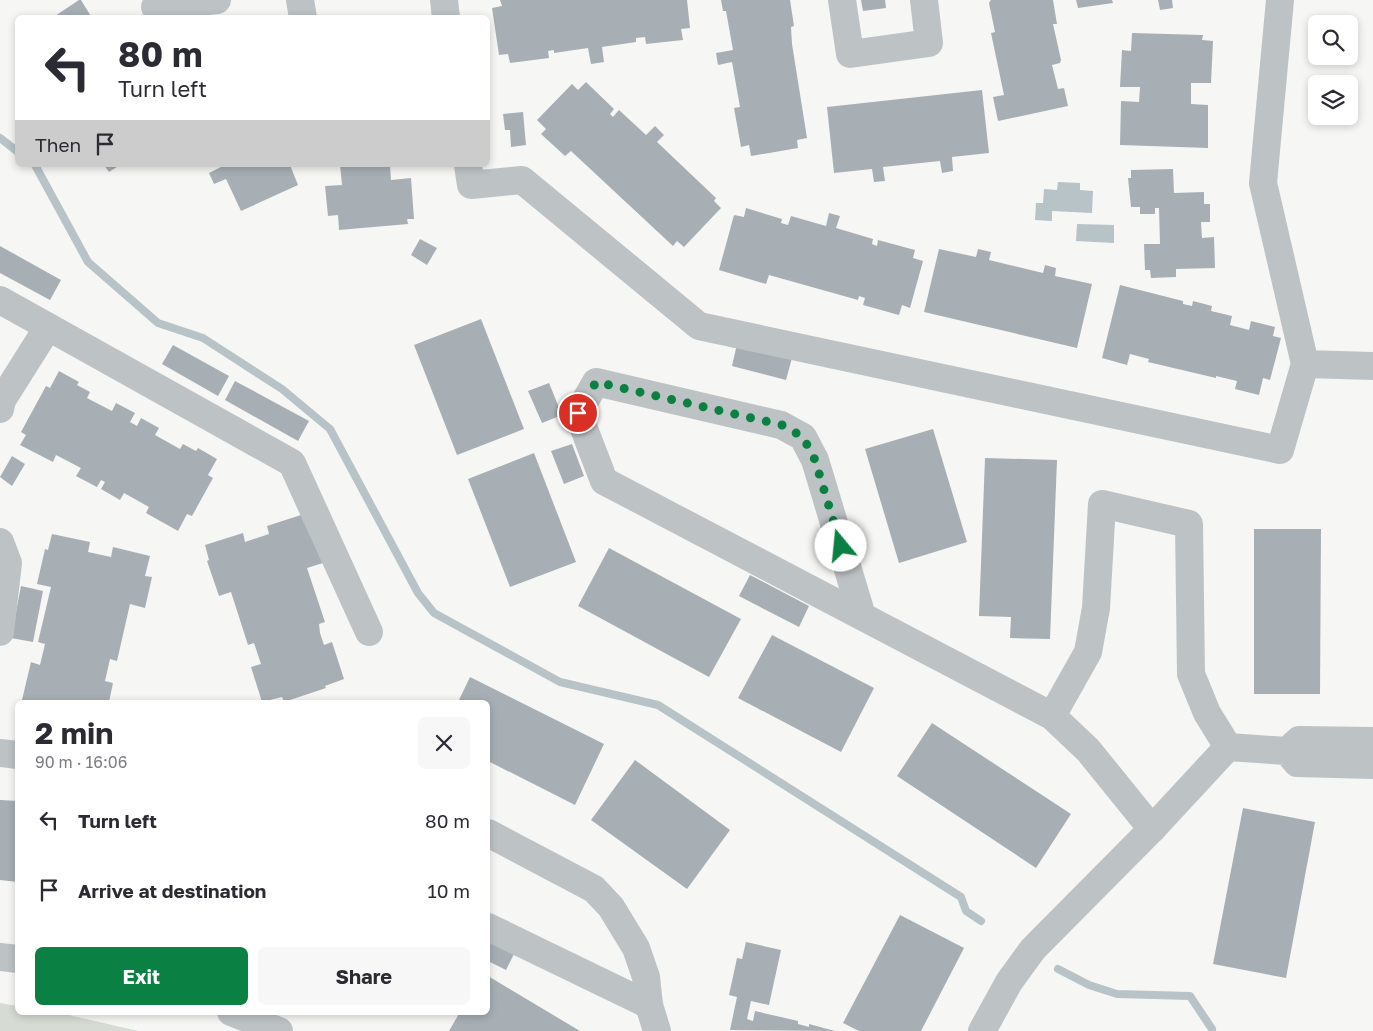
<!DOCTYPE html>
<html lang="en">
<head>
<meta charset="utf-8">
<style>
  :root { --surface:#fff; --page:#f7f7f7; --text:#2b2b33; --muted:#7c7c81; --accent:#0b8043 }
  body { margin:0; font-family:"Golos Text",sans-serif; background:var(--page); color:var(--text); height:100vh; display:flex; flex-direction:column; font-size:19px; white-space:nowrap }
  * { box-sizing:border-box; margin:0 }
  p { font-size:16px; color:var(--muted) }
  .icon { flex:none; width:28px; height:28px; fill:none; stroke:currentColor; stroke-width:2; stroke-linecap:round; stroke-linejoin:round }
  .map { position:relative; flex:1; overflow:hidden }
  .sheet { position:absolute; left:15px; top:700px; width:475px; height:315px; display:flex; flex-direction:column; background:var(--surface); border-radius:8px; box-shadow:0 2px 8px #0003 }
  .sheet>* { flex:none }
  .guide { position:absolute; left:15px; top:15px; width:475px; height:152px; border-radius:8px; box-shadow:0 2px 8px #0003; background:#fff; color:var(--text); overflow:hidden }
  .buttons { position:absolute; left:1308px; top:15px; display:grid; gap:10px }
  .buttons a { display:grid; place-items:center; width:50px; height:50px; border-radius:8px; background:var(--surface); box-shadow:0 2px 8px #0003; font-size:25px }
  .pin { position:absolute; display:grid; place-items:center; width:42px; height:42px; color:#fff; margin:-21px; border:2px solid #fff; border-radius:50%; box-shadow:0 1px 5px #0007 }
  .me { position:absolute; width:55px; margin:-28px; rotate:343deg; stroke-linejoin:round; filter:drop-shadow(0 0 4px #0008) }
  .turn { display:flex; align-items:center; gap:18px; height:105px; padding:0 20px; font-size:22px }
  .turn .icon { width:65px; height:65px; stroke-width:2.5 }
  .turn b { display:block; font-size:35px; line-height:42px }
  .then { display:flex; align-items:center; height:48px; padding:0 20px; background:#0003; gap:10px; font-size:19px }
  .round { display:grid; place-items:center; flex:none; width:52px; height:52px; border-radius:8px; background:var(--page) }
  .overview { display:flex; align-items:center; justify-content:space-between; height:85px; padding:0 20px }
  h1 { font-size:30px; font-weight:700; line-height:38px }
  .button { display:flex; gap:10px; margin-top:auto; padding:10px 20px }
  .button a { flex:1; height:58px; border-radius:8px; background:var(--accent); color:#fff; font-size:20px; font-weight:700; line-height:58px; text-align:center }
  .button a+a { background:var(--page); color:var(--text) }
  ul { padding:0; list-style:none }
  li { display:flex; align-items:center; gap:15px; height:70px; padding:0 20px }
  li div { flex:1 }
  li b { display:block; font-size:19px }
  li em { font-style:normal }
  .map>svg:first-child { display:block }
  .green { fill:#d6dbd3 }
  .water { fill:#b7c3c7 }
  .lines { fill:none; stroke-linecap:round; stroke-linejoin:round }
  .stream { stroke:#b7c3c7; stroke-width:8 }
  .building { fill:#a7afb4 }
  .minor { stroke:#bdc2c5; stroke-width:28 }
  .route { stroke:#0b8043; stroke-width:9; stroke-dasharray:0 16.2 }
</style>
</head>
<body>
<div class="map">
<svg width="1373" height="1031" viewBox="0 0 1373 1031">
  <rect width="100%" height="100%" fill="#f6f6f4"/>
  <polygon class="green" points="0,1003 17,1006 18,1012 60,1013 138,1031 0,1031"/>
  <g class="water">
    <polygon points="1058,182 1080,183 1080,190 1093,191 1092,213 1052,211 1052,221 1035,220 1036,203 1043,203 1044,189 1057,190"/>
    <polygon points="1077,224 1114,225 1114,243 1076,241"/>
  </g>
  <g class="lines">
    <g class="stream">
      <polyline points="0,138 18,152"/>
      <polyline points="35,165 88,262 158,323 203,338 282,389 330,429 418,593 434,613 560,682 658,705 961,897 966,911 981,921"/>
      <polyline points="1058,969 1089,985 1117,994 1190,996 1212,1029"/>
    </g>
  </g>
  <g class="building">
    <polygon points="79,0 81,0 92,18 52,18"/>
    <polygon points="500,0 687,0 690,28 681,29 683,40 646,44 645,37 636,38 636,42 602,47 604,62 591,64 588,48 554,53 554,50 548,51 549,58 510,63 508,54 499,55 492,8 502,6"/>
    <polygon points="721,0 790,0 794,26 791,27 792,44 807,138 797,140 798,148 751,156 749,145 741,147 734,108 740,107 732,62 718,65 716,53 733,50 726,11 723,11"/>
    <polygon points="861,0 885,0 886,8 863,11"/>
    <polygon points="991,0 1053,0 1057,24 1053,24 1061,60 1060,63 1052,65 1058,89 1064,88 1068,106 998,121 993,97 1004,95 991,33 995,32 989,3"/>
    <polygon points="1076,0 1112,0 1113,3 1078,8"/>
    <polygon points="1158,0 1172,0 1173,8 1160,10"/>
    <polygon points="1132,33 1203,35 1202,40 1213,41 1211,83 1191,83 1191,104 1208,105 1208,148 1120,145 1121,101 1139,102 1140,87 1120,87 1122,50 1131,51"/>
    <polygon points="586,82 614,109 610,114 613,117 619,110 646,135 655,126 664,135 657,142 716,198 714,201 721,208 684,247 677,241 673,246 571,151 565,156 541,134 546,129 537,120 572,84 578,90"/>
    <polygon points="982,90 989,153 952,157 953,171 942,173 940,161 883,167 885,181 874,182 872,169 834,173 827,107"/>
    <polygon points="523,112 526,145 511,147 510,130 505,130 503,114"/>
    <polygon points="104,165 120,165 109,172"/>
    <polygon points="220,165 290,165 298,185 241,211 226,179 214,184 209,173 221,167"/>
    <polygon points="340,165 390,165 391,180 411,178 414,219 407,219 408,224 339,230 338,215 328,216 325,186 342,185"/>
    <polygon points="1173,169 1174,193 1204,192 1204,204 1210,204 1210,222 1201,222 1202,238 1214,237 1215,268 1176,269 1176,277 1151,278 1150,270 1145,270 1144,244 1160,244 1159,208 1155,208 1155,214 1140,214 1140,207 1131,207 1128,178 1131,178 1131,170"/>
    <polygon points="746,208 782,219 781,223 788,225 791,216 826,226 829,213 840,216 836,228 873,239 872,244 877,246 878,240 915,250 913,258 923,261 910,308 902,305 899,315 863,305 865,298 859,296 858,300 769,275 766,284 719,270 734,215 744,217"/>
    <polygon points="420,239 437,248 427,265 411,255"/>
    <polygon points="0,246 61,280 50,300 0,273"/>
    <polygon points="939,249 976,257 978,249 991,252 989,260 1043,273 1045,265 1056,268 1055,276 1092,284 1077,348 924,312"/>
    <polygon points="1120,285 1183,301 1183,304 1192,306 1193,301 1212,306 1211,311 1232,316 1230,325 1249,330 1251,321 1275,327 1273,336 1281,338 1270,380 1263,378 1259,395 1235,389 1237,381 1216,376 1216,378 1148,362 1149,359 1130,354 1127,365 1102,358"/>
    <polygon points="481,319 524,429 457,455 414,345"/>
    <polygon points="737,344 792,358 786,380 732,366"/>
    <polygon points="173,345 229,376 218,396 162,364"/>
    <polygon points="59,371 79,382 77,385 90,392 87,398 112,411 116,403 135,413 130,422 137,426 141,418 159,428 155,435 180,449 183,444 196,451 198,448 217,459 208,475 213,478 192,516 187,514 178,531 146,513 149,507 124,493 120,500 101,489 105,482 101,480 97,487 76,476 81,468 56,455 53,462 20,445 26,435 21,432 46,386 50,388"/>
    <polygon points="235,381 309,421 298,441 225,400"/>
    <polygon points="549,383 562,415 542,423 528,391"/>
    <polygon points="933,429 967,542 899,563 865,449"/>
    <polygon points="572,444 584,476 564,484 551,451"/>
    <polygon points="534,453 576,562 510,587 468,479"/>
    <polygon points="12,456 25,464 12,486 0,477"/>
    <polygon points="985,458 1057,460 1050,639 1010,638 1011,617 979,616"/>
    <polygon points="304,514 323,563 307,568 325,622 319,624 320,633 324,645 332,642 344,679 325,686 326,688 284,702 282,697 262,702 251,667 261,664 254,643 248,645 231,592 219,596 207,561 209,560 205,545 243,533 245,542 269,534 267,526"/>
    <polygon points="1254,529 1321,529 1320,694 1254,694"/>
    <polygon points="52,534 90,542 88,552 111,557 113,547 150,556 145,576 152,577 145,608 130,604 117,661 110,659 105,681 113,683 109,702 33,702 22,700 31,662 40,665 45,644 38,642 51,587 37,584 45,549 48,550"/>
    <polygon points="609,548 741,619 709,677 578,606"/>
    <polygon points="750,575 809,606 799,627 739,596"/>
    <polygon points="21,586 43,591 33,642 11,638"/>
    <polygon points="772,635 874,688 841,752 738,698"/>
    <polygon points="470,677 604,744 575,805 488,761 488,702 458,702"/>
    <polygon points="932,723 1071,814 1036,868 897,776"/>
    <polygon points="635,760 730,830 687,889 591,820"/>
    <polygon points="0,800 18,801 18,882 0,880"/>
    <polygon points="1243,808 1315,822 1286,978 1213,964"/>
    <polygon points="900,915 964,948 921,1031 859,1031 843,1023"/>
    <polygon points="488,936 516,950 506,970 488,961"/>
    <polygon points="746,942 781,950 769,1005 751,1001 747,1019 753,1021 755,1011 798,1021 798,1024 809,1027 809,1024 835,1031 730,1030 737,997 729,995 737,958 742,959"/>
    <polygon points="488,976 580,1031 449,1031 460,1012 488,1012"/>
  </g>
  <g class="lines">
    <g class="minor">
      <polyline points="300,0 303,18"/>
      <polyline points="444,0 446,18"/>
      <polyline points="842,0 850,54 929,43 924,0"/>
      <polyline points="1280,0 1263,183 1305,364 1373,366"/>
      <polyline points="155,7 217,0"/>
      <polyline points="468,165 471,185 522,180 699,326 1280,450 1305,364"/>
      <polyline points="0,300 292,463 369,632"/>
      <polyline points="0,409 2,400 48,327"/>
      <polyline points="0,542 8,563 0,632"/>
      <polyline points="862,616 815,460 803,437 781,425 596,382 578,413 604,481 1052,716 1088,750 1152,829"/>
      <polyline points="1052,716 1088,652 1096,608 1102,504 1189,524 1191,674 1207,713 1228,747 1287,751 1297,763 1373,765"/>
      <polyline points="1287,751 1299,740 1373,741"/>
      <polyline points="0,753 18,755"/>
      <polyline points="488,833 594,889 611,907 636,948 646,977 649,1005 657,1031"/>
      <polyline points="488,927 649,1005"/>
      <polyline points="0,957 18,959"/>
      <polyline points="231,1012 279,1031"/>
      <polyline points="982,1031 1009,982 1033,949 1152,829 1228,747"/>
    </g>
  </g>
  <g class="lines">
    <polyline class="route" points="578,413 596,382 782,425 803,437 815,460 841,546"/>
  </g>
</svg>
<div class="buttons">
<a><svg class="icon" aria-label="search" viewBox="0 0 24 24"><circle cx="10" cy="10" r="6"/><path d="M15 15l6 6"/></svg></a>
<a><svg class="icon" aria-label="layers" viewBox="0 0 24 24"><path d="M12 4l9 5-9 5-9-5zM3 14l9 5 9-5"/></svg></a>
</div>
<div class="pin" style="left:578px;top:413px;background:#d93025"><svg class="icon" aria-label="arrive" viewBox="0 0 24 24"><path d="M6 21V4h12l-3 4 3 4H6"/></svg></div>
<svg class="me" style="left:841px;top:546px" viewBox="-20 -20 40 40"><circle r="19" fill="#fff"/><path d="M0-13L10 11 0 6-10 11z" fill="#0b8043"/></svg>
<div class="guide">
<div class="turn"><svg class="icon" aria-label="left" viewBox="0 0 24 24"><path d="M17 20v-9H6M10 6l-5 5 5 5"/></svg><div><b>80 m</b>Turn left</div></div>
<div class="then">Then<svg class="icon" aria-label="arrive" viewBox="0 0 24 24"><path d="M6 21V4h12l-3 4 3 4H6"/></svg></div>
</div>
<section class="sheet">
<div class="overview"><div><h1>2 min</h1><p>90 m · 16:06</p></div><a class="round"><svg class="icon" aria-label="close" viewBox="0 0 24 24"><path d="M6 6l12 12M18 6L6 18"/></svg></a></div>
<ul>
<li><svg class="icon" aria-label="left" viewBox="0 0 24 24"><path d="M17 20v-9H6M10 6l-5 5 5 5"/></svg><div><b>Turn left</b></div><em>80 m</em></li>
<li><svg class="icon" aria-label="arrive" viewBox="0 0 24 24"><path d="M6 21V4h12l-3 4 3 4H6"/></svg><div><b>Arrive at destination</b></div><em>10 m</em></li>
</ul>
<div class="button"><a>Exit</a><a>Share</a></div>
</section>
</div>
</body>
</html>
